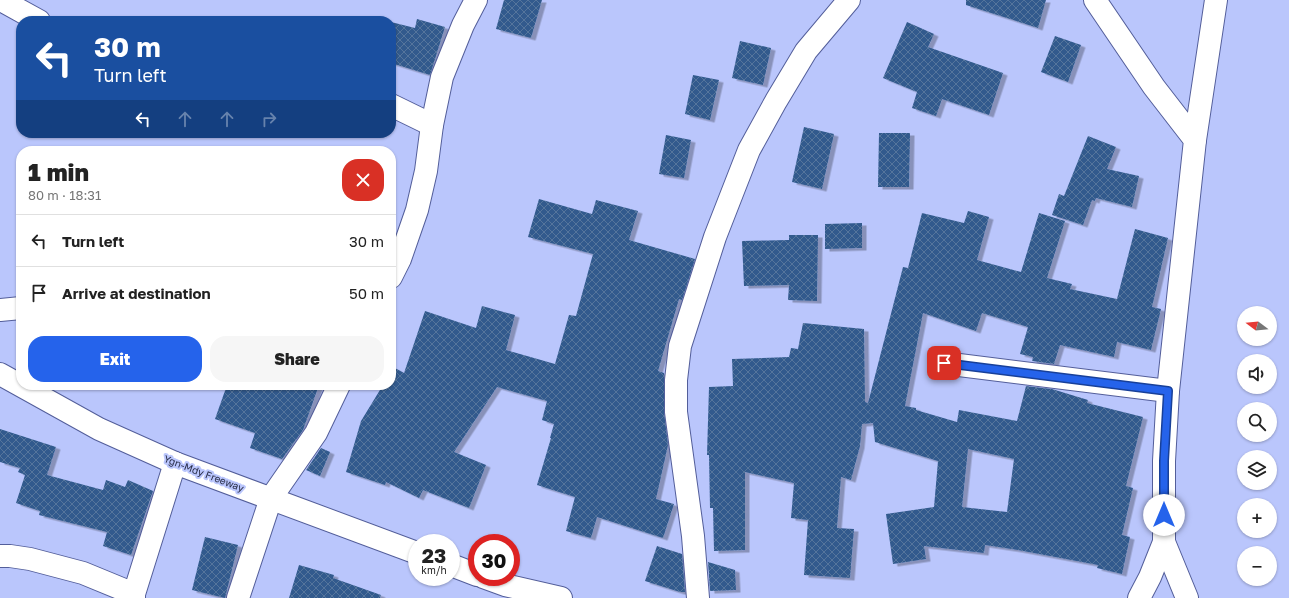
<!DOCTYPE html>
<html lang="en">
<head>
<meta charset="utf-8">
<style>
  :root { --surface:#fff; --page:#f6f6f6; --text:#222; --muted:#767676; --line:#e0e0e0; --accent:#2563eb }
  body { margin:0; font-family:"Golos Text",sans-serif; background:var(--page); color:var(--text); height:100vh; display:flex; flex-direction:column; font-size:15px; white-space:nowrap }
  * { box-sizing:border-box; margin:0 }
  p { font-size:13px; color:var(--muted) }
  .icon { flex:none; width:22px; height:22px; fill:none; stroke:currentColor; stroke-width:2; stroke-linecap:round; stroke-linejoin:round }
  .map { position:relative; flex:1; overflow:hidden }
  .sheet { position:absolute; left:16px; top:146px; width:380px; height:244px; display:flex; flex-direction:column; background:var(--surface); border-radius:16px; box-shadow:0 1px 3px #0004 }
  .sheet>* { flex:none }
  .banner { position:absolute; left:16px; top:16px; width:380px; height:122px; border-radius:16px; box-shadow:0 1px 3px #0004; background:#1a4fa0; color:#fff; overflow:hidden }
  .needle { width:26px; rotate:286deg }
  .tools { position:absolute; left:1237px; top:306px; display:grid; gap:8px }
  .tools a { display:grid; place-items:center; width:40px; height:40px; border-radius:50%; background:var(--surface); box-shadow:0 1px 3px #0004; font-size:20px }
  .speed { position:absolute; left:408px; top:534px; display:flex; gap:8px; font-size:20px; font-weight:700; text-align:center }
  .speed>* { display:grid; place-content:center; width:52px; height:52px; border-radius:50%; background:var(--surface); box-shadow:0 1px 3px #0004; line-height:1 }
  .speed small { font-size:10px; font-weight:400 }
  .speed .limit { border:6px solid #d22; background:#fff; color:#111 }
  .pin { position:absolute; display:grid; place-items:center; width:34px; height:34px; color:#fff; margin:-17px; border-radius:8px; box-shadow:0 2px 6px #0006 }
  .me { position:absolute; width:44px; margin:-22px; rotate:0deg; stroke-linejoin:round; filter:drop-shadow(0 0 3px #0008) }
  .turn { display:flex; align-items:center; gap:14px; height:84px; padding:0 12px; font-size:18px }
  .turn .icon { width:52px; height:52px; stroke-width:2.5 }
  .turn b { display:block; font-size:28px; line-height:34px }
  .lanes { display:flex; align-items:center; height:38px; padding:0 12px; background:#0003; justify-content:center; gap:20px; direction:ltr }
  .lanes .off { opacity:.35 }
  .round { display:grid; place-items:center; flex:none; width:42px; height:42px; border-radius:16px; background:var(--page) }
  .summary { display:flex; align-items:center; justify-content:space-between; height:68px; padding:0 12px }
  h1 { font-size:24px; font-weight:800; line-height:30px }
  .cta { display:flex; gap:8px; margin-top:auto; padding:8px 12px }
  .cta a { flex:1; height:46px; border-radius:16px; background:var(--accent); color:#fff; font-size:16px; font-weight:800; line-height:46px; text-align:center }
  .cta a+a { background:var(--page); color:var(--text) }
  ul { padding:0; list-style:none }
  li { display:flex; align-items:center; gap:12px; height:52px; padding:0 12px; border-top:1px solid var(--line) }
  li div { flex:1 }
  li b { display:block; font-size:15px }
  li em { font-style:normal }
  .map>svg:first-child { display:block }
  .building { fill:url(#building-cross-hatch); fill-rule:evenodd; filter:url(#shadow) }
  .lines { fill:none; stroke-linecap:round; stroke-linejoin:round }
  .street-casing { stroke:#535e9a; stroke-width:24 }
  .primary-casing { stroke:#535e9a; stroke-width:24 }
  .street { stroke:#fff; stroke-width:22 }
  .primary { stroke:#fff; stroke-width:22 }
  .route-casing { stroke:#184099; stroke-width:10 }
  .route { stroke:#2563eb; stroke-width:7 }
  .labels { text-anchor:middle; stroke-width:4; stroke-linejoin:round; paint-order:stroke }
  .street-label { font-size:10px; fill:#282d47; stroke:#bac6fc }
</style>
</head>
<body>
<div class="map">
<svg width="1289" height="598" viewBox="0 0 1289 598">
  <defs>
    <pattern id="building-cross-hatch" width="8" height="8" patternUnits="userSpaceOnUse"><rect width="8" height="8" fill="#315a8d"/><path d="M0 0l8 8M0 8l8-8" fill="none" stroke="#54749c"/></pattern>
    <filter id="shadow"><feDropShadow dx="4.5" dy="2.5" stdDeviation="0" flood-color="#0004"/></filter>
  </defs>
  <rect width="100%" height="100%" fill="#bac6fc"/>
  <g class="building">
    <polygon points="504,0 542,0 531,38 496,29"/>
    <polygon points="966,0 1046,0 1038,28 966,5"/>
    <polygon points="417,19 445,27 430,75 391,63 391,22 415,28"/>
    <polygon points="907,22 934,34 928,47 1003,73 989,115 942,99 936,116 912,108 917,92 883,78"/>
    <polygon points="1055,36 1081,45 1068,82 1041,72"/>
    <polygon points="740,41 771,48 763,85 732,78"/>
    <polygon points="693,75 719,80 710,120 685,114"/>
    <polygon points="804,127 834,134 822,189 792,182"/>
    <polygon points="879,133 910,133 909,187 878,187"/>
    <polygon points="666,135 691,140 684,178 659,174"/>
    <polygon points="1088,136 1116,147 1107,169 1139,176 1132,207 1096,198 1095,201 1092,200 1083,225 1052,215 1059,194 1064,196"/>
    <polygon points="539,199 592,214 596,200 638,211 629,240 695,259 682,300 679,299 658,371 664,373 664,412 668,445 656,499 674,504 663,538 597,517 591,538 566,531 575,497 537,485 551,438 550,438 554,424 542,420 547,401 497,387 454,452 486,465 469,508 423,490 419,498 386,482 385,485 346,472 361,421 383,385 391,385 391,371 393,367 404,373 425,311 476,328 482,306 515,315 506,350 555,364 569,315 576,316 593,254 528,237"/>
    <path d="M968,211L989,217L977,260L1021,272L1039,213L1065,221L1047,278L1072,284L1070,289L1117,299L1135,229L1168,238L1152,307L1161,309L1151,350L1117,342L1114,357L1060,345L1054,364L1032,361L1033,357L1020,354L1028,327L982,313L976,331L923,313L905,406L916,408V410L957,422L959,410L1017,421L1026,386L1052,389L1088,400L1087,403L1143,417L1126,486L1133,488L1122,535L1130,537L1122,574L1097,568L1098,565L1018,550L985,545L984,553L924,546L926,559L893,564L886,514L934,507L938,461L875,442L873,423L862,424L860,446L851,480L841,477L837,528L854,529L850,578L804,575L808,520L791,518L794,483L745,472V550L714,551L713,508H710L709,455H707L709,387L733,386L732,359L789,357L791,348L798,349L803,323L864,329L865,402L868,403L903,267L908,268L922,213L964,223ZM968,449L1014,459L1007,512L962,507Z"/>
    <polygon points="862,223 862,248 825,249 825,224"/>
    <polygon points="789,235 818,235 817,301 788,300 789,285 744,286 742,241 789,240"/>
    <polygon points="227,385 319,385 303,430 282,459 250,448 255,433 215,419"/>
    <polygon points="0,429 56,447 47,475 103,490 106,480 125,487 128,480 153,491 131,555 103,546 107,532 39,515 40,511 16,503 25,475 18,472 20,468 0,462"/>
    <polygon points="321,448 330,452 320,476 306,470"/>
    <polygon points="205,537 238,545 225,598 192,590"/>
    <polygon points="657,546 682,554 685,592 680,592 645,581"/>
    <polygon points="708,562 735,570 736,590 710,591"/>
    <polygon points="299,565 334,575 333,578 381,595 380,598 289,598"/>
  </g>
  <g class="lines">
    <g class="street-casing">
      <g id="street">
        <polyline points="1,0 39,21"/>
        <polyline points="1095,0 1154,87 1195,140 1168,391 1164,461 1164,542 1187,598"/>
        <polyline points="391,105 432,125"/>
        <polyline points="1195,140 1216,0"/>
        <polyline points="391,277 400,259 417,210 426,171 432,125 442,77 463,25 476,0"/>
        <polyline points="0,310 21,308"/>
        <polyline points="943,363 1168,391"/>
        <polyline points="0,556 10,556 30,559 83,573 134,594"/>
        <polyline points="134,598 134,594 175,463"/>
        <polyline points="238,598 271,498 316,433 339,385"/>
        <polyline points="698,598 693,536 676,412 676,380 680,346 715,237 749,150 776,101 806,51 849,0"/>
        <polyline points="1139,598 1150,577 1164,542"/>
      </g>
    </g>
    <g class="primary-casing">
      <g id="primary">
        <polyline points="0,374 99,429 175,463 417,553"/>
        <polyline points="451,565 477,575"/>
        <polyline points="483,577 505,585 561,598"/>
      </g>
    </g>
    <use href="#street" class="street"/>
    <use href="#primary" class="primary"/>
  </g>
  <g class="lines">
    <g class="route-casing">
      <polyline id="route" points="944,363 1168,391 1164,461 1164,515"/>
    </g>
    <use href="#route" class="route"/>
  </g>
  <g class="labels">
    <g class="street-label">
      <text transform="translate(204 473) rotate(21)" y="4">Ygn-Mdy Freeway</text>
    </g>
  </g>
</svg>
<div class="tools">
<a><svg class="needle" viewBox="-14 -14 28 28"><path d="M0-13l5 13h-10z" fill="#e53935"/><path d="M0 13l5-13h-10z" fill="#767676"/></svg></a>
<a><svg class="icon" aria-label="sound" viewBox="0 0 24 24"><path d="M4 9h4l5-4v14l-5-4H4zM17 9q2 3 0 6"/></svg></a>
<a><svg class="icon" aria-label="search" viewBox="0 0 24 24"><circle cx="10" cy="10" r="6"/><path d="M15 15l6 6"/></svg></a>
<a><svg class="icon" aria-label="layers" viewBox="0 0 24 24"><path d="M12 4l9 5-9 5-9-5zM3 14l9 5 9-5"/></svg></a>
<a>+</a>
<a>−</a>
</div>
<div class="speed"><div>23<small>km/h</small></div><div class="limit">30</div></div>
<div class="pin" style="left:944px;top:363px;background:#d93025"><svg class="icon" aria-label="arrive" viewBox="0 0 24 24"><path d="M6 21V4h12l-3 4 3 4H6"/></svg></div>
<svg class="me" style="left:1164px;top:515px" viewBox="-20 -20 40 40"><circle r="19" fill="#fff"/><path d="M0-13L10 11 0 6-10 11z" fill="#2563eb"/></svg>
<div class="banner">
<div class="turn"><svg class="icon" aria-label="left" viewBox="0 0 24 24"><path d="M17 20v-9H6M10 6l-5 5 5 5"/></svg><div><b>30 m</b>Turn left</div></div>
<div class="lanes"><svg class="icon" aria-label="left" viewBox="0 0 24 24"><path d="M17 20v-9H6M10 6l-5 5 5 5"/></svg><svg class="icon off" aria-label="ahead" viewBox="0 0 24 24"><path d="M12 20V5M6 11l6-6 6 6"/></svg><svg class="icon off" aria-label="ahead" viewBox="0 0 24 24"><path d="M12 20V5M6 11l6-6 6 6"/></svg><svg class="icon off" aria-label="right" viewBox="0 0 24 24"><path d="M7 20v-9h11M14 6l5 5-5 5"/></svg></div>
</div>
<section class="sheet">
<div class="summary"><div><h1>1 min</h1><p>80 m · 18:31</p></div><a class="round" style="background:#d93025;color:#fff"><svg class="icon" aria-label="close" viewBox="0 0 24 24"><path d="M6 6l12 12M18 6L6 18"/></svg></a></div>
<ul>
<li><svg class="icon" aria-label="left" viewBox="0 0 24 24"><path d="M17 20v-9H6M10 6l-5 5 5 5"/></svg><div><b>Turn left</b></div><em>30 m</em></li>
<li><svg class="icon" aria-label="arrive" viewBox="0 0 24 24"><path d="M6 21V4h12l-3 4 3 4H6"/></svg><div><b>Arrive at destination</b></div><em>50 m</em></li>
</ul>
<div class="cta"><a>Exit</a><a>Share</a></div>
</section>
</div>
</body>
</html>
